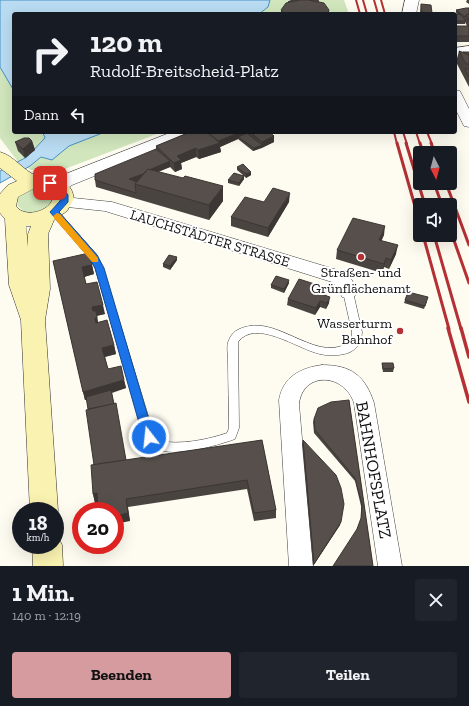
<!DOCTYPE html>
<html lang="de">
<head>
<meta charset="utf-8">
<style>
  :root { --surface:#171b24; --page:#20242c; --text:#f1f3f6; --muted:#9ea1a6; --accent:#d69b9f }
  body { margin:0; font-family:"Zilla Slab",serif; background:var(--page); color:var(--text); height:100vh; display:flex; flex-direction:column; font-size:15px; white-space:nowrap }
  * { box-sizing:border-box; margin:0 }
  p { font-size:13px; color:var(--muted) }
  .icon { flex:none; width:22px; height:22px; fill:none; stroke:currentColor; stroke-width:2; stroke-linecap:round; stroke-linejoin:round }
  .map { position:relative; height:566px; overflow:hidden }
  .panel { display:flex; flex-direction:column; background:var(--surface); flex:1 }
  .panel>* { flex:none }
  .top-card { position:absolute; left:12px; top:12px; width:445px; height:122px; border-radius:4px; box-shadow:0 4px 16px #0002; background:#171b24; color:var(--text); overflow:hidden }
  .needle { width:26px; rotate:174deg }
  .buttons { position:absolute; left:413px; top:146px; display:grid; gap:8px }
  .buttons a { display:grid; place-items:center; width:44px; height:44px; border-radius:4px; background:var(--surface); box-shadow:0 4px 16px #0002; font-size:20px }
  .speed { position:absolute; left:12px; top:502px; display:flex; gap:8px; font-size:20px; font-weight:700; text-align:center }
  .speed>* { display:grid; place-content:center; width:52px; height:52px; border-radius:50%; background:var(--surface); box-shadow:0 4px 16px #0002; line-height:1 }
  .speed small { font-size:10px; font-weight:400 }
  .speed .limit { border:6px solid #d22; background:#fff; color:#111 }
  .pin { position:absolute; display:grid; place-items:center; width:34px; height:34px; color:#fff; margin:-17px; border-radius:8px; box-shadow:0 2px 6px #0006 }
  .me { position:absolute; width:44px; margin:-22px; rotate:344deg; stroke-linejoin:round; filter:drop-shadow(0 0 3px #0008) }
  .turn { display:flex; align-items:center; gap:14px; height:84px; padding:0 12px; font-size:18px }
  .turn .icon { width:52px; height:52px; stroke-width:2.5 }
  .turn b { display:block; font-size:28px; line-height:34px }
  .then { display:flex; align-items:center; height:38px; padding:0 12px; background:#0003; gap:8px; font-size:15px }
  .round { display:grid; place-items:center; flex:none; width:42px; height:42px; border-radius:4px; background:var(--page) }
  .headline { display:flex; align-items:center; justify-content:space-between; height:68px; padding:0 12px }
  h1 { font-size:24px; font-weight:700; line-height:30px }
  .primary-button { display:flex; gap:8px; margin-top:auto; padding:8px 12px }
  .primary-button a { flex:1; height:46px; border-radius:4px; background:var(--accent); color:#111; font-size:16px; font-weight:700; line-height:46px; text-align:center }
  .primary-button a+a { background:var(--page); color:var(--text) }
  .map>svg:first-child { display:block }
  .green { fill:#d1e6bc }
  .water { fill:#b9dcf2; stroke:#4590c3 }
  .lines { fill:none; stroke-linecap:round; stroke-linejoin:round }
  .service-casing { stroke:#414141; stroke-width:1 }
  .minor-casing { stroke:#414141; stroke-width:1 }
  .tertiary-casing { stroke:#414141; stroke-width:1 }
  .secondary-casing { stroke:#303030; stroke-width:1 }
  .service { fill:#fff; fill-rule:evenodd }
  .minor { fill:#fff; fill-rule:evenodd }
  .tertiary { fill:#fff; fill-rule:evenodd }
  .secondary { fill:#f9f2b0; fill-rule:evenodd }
  .rail-far2 { stroke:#b43035; stroke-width:2 }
  .rail-far1 { stroke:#b43035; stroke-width:3 }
  .rail { stroke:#b43035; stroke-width:3.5 }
  .wall { fill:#4a4440 }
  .shaded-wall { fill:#3c3734 }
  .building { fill:#564f4b; stroke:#3c3734 }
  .route { fill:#1a73e8; stroke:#114b97 }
  .slow { fill:#f59e0b }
  .poi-dot { fill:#b43035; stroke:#fff; stroke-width:1.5 }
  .labels { text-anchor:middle; stroke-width:4; stroke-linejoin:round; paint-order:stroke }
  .street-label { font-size:14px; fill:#0e0e0e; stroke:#fff }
  .poi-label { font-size:14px; fill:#0e0e0e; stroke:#fff }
  .near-street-label { font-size:17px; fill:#0e0e0e; stroke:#fff }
</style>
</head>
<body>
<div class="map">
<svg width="469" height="566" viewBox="0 0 469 566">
  <rect width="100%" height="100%" fill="#fefbf0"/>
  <g class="green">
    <polygon points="270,0 344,0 349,14 259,14 268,7"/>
    <polygon points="0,67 14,91 14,132 42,132 45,137 44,139 69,146 105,132 162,132 62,170 31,170 19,163 0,138"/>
    <path d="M37,187H43L54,191L57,200C46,209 31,221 18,206L17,199L24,191Z"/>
  </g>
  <g class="water">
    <polygon points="0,0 270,0 268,7 259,14 14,14 14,91 0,67"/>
    <polygon points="42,132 105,132 69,146 52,160 41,157 30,166 0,183 0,171 27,157 44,139 45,137"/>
  </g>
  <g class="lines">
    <g class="service-casing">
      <path id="service" d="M54,209L57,210L97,255L103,268L154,435L159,441C180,445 207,440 227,433L229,428C229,406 228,383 228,361C228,355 226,345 229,340C232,332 238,329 245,327C280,316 321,367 351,340L352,332L343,292L348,289L353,292L362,332L361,342C357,348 351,353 344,354C336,356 328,356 320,354C297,349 256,318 238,342L239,428L235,439C216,446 170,459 151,447C148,445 145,441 144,437L95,268L90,258L51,214L50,212L51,210Z"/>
    </g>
    <g class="minor-casing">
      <g id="minor">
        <polygon points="455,90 460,91 469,109 469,127 464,126 455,108"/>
        <polygon points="64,197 112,202 344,272 352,280 357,292 354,297 348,299 342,297 338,288 332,282 105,211 58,206 56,202 58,198"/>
        <path d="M322,365C352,365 365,376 374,403L402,566H378L354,403C344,373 303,371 299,404L313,566H289L279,400C283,377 300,368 322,365Z"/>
      </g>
    </g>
    <g class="tertiary-casing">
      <g id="tertiary">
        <polygon points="405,0 419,0 416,14 402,14"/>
        <polygon points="469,46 469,56 455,58 455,48"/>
        <path d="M172,132H197L194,136L72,185C64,191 60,193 51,190L48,186L58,177Z"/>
      </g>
    </g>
    <g class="secondary-casing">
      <g id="secondary">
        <path d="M0,152C15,156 23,171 37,176C49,180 56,177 67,185C72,188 73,194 74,199L67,211L54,220L48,234L50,289L45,320L58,511L55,518V511H30L21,320L9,285L5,219L0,213V194L8,185L17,181L0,168ZM35,188L46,189L53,193C56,210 25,220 16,206L18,197ZM26,226H31L28,234V247Z"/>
        <polygon points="55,534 57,535 62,545 63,566 33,566 32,545 55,545"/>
      </g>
    </g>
    <use href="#service" class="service"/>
    <use href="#minor" class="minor"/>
    <use href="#tertiary" class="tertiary"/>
    <use href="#secondary" class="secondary"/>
    <g class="rail-far2">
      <polyline points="356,0 360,14"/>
      <polyline points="363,0 367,14"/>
      <polyline points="374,0 378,14"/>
      <polyline points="381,0 385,14"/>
      <polyline points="394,132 397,144"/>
      <polyline points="403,132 407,144"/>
      <polyline points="416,132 420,144"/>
      <polyline points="427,132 432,144"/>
    </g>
    <g class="rail-far1">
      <polyline points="397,143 420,224"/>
      <polyline points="406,143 425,205"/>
      <polyline points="420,143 423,153"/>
      <polyline points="431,143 435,153"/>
      <polyline points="434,183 442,205"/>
      <polyline points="446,183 469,245"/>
      <polyline points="450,229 469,283"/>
      <polyline points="423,235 449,329"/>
      <polyline points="434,235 461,329"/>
    </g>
    <g class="rail">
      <polyline points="448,328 469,402"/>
      <polyline points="461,328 469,357"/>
    </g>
  </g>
  <g class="wall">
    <polygon points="467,0 469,0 469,4 466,2"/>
    <polygon points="319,2 329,10 328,14 281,14 281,10"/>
    <polygon points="421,4 432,13 432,14 420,14"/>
    <polygon points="469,8 469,42 455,42 455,26 467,26 465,22 465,24 455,24 455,15 457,14 456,13 456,10"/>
    <polygon points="459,51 463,52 469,52 469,87 456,62"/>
    <polygon points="190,132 269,132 274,136 274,142 253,151 238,139 220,147 221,152 199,159 196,157 181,163 182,169 175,172 170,167 158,172 223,201 209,220 96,187 95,180 156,149 156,146"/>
    <polygon points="32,141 35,150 25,158 18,151 15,142"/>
    <polygon points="237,167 251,175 246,178 244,176 244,179 239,186 228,183 228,180 243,175 237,170"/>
    <polygon points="264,202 289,202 268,237 231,226 231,217"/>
    <polygon points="384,235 381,240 396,254 389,269 384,267 382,273 336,259 337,250"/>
    <polygon points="177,260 170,270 163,267 163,264"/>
    <polygon points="53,261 92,265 94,274 84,277 86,284 105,314 97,316 98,322 114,345 116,354 105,357 108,369 124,380 126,388 112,393 114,404 126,460 262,440 276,510 276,518 254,521 247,489 128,507 130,521 98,502 95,503 93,494 94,465 88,409 87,400 85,400"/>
    <polygon points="289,283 284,293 271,288 271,285"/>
    <polygon points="327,288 326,295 329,303 326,309 320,307 315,315 287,305 288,299"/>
    <polygon points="405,300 427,301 424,309 404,303"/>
    <polygon points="382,363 394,368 393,372 383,372 382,366"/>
    <polygon points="349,400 373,566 357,529 361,520 361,506 355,481 314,433 313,422 314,419"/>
    <polygon points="303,440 340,525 313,566 302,444"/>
  </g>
  <g class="shaded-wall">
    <polygon points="241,132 247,132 247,136 238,137 238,139 220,147 221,152 199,159 198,150"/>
    <polygon points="274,136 274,142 262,148 262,142"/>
    <polygon points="32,141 35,150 25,158 23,149"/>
    <polygon points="262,145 262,148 253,151 254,148"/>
    <polygon points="196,148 196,157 181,163 182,169 175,172 174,163 177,156"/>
    <polygon points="170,161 170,167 148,176 130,186 129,179 146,171"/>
    <polygon points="251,172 251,175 246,178 246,174"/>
    <polygon points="244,176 244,179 239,186 239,183"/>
    <polygon points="223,186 223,201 209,220 209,205"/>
    <polygon points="290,193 289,202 268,237 268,228"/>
    <polygon points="385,226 384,235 378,249 379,240"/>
    <polygon points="398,245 396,254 389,269 391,260"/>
    <polygon points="177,257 177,260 170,270 170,266"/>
    <polygon points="386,258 384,267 382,273 384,264"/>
    <polygon points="92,265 94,274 84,277 82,267"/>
    <polygon points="289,280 289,283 284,293 284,289"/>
    <polygon points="327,288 326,295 323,301 324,295"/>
    <polygon points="330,297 329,303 326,309 327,303"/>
    <polygon points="320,301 320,307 315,315 316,308"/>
    <polygon points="103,305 105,314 94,316 92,307"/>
    <polygon points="95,318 97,318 99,327 97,327"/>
    <polygon points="114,345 116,354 104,357 102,348"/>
    <polygon points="124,380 126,388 85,400 83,392"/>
    <polygon points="97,493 99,502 95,503 93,494"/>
    <polygon points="126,499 130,521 115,524 115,516"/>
    <polygon points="341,522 340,525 313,566 314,564"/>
  </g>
  <g class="building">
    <polygon points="292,0 300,0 288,2"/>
    <polygon points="300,0 309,0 324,3 329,10 328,13 327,14 285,14 281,10 286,3"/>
    <polygon points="309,0 316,0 319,1 317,2"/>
    <polygon points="421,4 431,5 432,13 421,12"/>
    <polygon points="466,8 469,8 469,14 466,15 465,17 456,10"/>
    <polygon points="460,14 466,21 455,21 455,15"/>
    <polygon points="469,14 469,21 466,15"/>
    <rect x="455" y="26" width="14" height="10"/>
    <polygon points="459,51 469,55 469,64 466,64"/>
    <polygon points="463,52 469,52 469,55"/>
    <polygon points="465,69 469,69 469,77"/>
    <polygon points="190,132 207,132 220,143 198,150 196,148 177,156 181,160 174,163 156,146"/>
    <polygon points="207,132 241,132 218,141"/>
    <polygon points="250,132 269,132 274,136 262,142"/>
    <polygon points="247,133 262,145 254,148 238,137"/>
    <polygon points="24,138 29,138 32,141 23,149 15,142"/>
    <polygon points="156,149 170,161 149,170 148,169 143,174 129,179 137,182 135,184 136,193 95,180 95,174"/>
    <polygon points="243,164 251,172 246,174 237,167"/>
    <polygon points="148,169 183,178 185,176 223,186 209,205 135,184"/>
    <polygon points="234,173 244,176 239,183 228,180"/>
    <polygon points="273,188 290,193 268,228 231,217 245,197 264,202"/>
    <polygon points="353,218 385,226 379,240 398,245 391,260 386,258 384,264 337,250"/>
    <polygon points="89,253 92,265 82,267 86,284 97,282 103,305 92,307 93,311 96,311 97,318 95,318 96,323 107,320 114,345 102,348 108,369 121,366 124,380 83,392 53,261"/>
    <polygon points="169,255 177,257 170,266 163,264"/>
    <polygon points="276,276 289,280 284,289 271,285"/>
    <polygon points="299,279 327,288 324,295 330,297 327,303 320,301 316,308 288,299"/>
    <polygon points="408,292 428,297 425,306 405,300"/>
    <polygon points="382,363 393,363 394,368 383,369"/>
    <polygon points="111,390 114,404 88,409 86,397"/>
    <polygon points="349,400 373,566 333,566 357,529 361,518 362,504 355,478 315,430 314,419 318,408 331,402"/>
    <polygon points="116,403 126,460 94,465 86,410"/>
    <polygon points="262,440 276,510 254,513 247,480 126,499 128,513 115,516 115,511 98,511 97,493 93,494 91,465"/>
    <polygon points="303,440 336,475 341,488 344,504 341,522 314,564"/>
  </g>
  <path class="route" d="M50,180L60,184L68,195V202L59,212L97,255L104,268L154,437L152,441H145L143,437L95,268L90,259L50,212L60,201V195C55,189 50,188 46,183Z"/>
  <polygon class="slow" points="57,213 60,214 98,258 98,262 92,262 54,218 53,216"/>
  <g class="poi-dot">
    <circle cx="361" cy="257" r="4"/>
    <circle cx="400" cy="331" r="4"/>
  </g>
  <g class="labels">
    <g class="street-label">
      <text transform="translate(210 238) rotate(17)" y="5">LAUCHSTÄDTER STRASSE</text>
    </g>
    <g class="poi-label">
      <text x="361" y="277">Straßen- und<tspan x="361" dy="16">Grünflächenamt</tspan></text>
      <text x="392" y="328" text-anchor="end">Wasserturm<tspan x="392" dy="16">Bahnhof</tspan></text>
    </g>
    <g class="near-street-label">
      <text transform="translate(374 470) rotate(80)" y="6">BAHNHOFSPLATZ</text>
    </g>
  </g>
</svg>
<div class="buttons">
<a><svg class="needle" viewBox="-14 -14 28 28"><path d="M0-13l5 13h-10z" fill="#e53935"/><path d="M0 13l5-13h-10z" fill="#9ea1a6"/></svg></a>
<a><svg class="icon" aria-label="sound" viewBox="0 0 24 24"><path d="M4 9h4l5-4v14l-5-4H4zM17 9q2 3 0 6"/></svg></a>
</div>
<div class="speed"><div>18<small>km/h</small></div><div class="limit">20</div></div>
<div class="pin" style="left:50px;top:183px;background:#d93025"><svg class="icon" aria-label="arrive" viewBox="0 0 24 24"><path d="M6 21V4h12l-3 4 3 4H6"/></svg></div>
<svg class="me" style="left:149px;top:437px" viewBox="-20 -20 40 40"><circle r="17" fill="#1a73e8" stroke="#fff" stroke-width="3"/><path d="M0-11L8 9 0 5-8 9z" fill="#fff"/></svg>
<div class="top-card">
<div class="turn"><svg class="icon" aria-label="right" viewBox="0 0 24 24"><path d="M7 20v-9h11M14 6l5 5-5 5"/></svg><div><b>120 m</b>Rudolf-Breitscheid-Platz</div></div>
<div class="then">Dann<svg class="icon" aria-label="left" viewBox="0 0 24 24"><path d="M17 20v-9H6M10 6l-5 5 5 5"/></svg></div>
</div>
</div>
<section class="panel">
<div class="headline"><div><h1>1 Min.</h1><p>140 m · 12:19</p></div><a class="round"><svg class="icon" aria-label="close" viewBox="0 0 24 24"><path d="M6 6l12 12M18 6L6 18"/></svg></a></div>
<div class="primary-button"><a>Beenden</a><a>Teilen</a></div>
</section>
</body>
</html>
